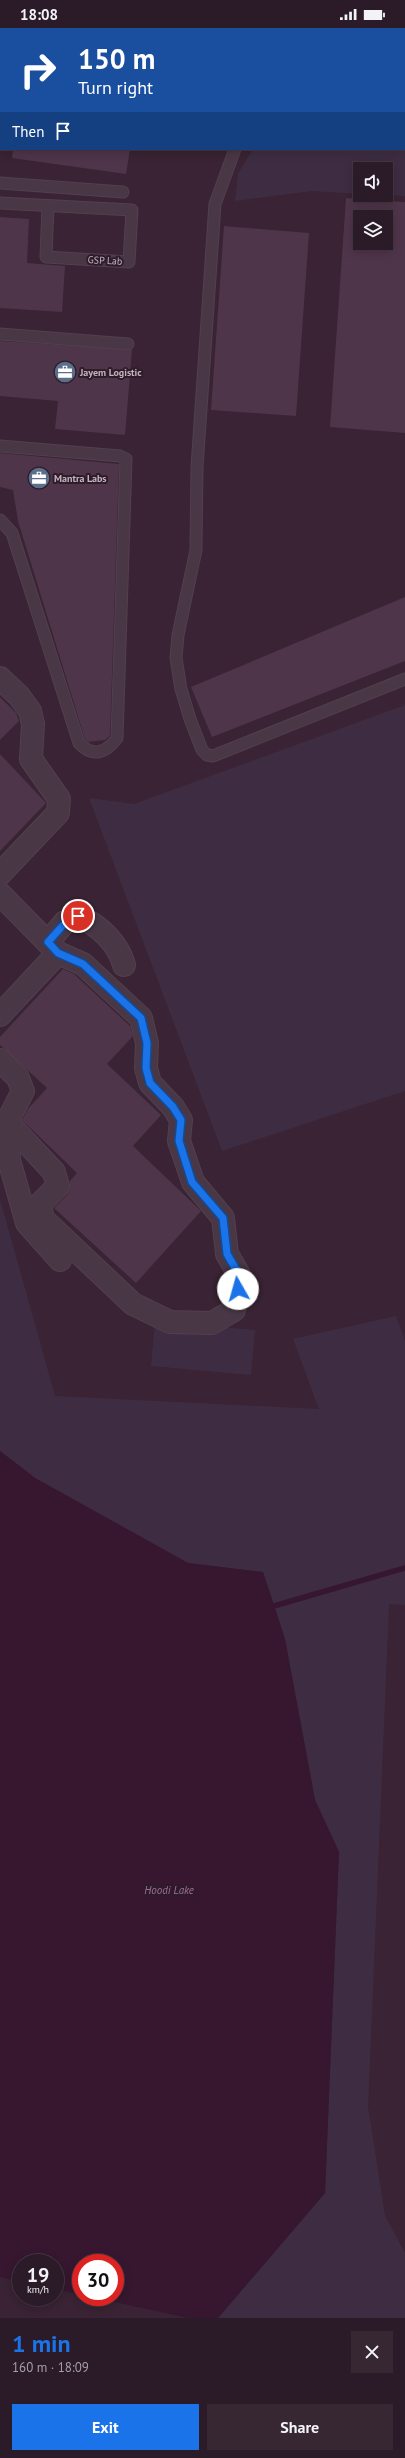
<!DOCTYPE html>
<html lang="en">
<head>
<meta charset="utf-8">
<style>
  :root { --surface:#2b1a27; --page:#372733; --text:#f1f3f6; --muted:#a6a1a7; --line:#473844; --accent:#1a73e8 }
  body { margin:0; font-family:"PT Sans",sans-serif; background:var(--page); color:var(--text); height:100vh; display:flex; flex-direction:column; font-size:15px; white-space:nowrap }
  * { box-sizing:border-box; margin:0 }
  p { font-size:13px; color:var(--muted) }
  .icon { flex:none; width:22px; height:22px; fill:none; stroke:currentColor; stroke-width:2; stroke-linecap:round; stroke-linejoin:round }
  .map { position:relative; height:2290px; overflow:hidden }
  .drawer { display:flex; flex-direction:column; background:var(--surface); flex:1 }
  .drawer>* { flex:none }
  .top-card { position:absolute; left:0px; top:0px; width:405px; height:122px; box-shadow:0 2px 10px #0003,0 0 0 1px var(--line); background:#1a4fa0; color:#fff; overflow:hidden }
  .tools { position:absolute; left:353px; top:134px; display:grid; gap:8px }
  .tools a { display:grid; place-items:center; width:40px; height:40px; border-radius:0px; background:var(--surface); box-shadow:0 2px 10px #0003,0 0 0 1px var(--line); font-size:20px }
  .speed { position:absolute; left:12px; top:2226px; display:flex; gap:8px; font-size:20px; font-weight:700; text-align:center }
  .speed>* { display:grid; place-content:center; width:52px; height:52px; border-radius:50%; background:var(--surface); box-shadow:0 2px 10px #0003,0 0 0 1px var(--line); line-height:1 }
  .speed small { font-size:10px; font-weight:400 }
  .speed .limit { border:6px solid #d22; background:#fff; color:#111 }
  .pin { position:absolute; display:grid; place-items:center; width:34px; height:34px; color:#fff; margin:-17px; border:2px solid #fff; border-radius:50%; box-shadow:0 1px 4px #0007 }
  .me { position:absolute; width:44px; margin:-22px; rotate:353deg; stroke-linejoin:round; filter:drop-shadow(0 0 3px #0008) }
  .turn { display:flex; align-items:center; gap:14px; height:84px; padding:0 12px; font-size:18px }
  .turn .icon { width:52px; height:52px; stroke-width:2.5 }
  .turn b { display:block; font-size:28px; line-height:34px }
  .then { display:flex; align-items:center; height:38px; padding:0 12px; background:#0003; gap:8px; font-size:15px }
  .round { display:grid; place-items:center; flex:none; width:42px; height:42px; border-radius:0px; background:var(--page) }
  .headline { display:flex; align-items:center; justify-content:space-between; height:68px; padding:0 12px }
  h1 { font-size:24px; font-weight:700; line-height:30px; color:var(--accent) }
  .button { display:flex; gap:8px; margin-top:auto; padding:8px 12px }
  .button a { flex:1; height:46px; border-radius:0px; background:var(--accent); color:#fff; font-size:16px; font-weight:700; line-height:46px; text-align:center }
  .button a+a { background:var(--page); color:var(--text) }
  .status { display:flex; justify-content:space-between; align-items:center; height:28px; padding:0 20px; background:var(--surface); direction:ltr }
  .status svg { height:11px; fill:currentColor }
  .map>svg:first-child { display:block }
  .green { fill:#3e2d42 }
  .water { fill:#36172f }
  .lines { fill:none; stroke-linecap:round; stroke-linejoin:round }
  .stream { stroke:#36172f; stroke-width:5.5 }
  .building { fill:#4f354a; fill-rule:evenodd }
  .service-casing { stroke:#52404e; stroke-width:13 }
  .minor-casing { stroke:#52404e; stroke-width:24 }
  .service { stroke:#493745; stroke-width:11 }
  .minor { stroke:#493745; stroke-width:22 }
  .route-casing { stroke:#114b97; stroke-width:10 }
  .route { stroke:#1a73e8; stroke-width:7 }
  .labels { text-anchor:middle; stroke-width:4; stroke-linejoin:round; paint-order:stroke }
  .street-label { font-size:10px; fill:#c5b2c0; stroke:#2e1c2a }
  .poi-label { font-size:10px; font-weight:bold; fill:#c5b2c0; stroke:#2e1c2a; text-anchor:start }
  .water-label { font-size:11px; font-style:italic; fill:#a26c97; stroke:#2e1c2a }
</style>
</head>
<body>
<div class="status"><b>18:08</b><svg viewBox="0 0 49 12"><path d="M0 12V9h3v3zM5 12V6h3v6zM10 12V3h3v9zM15 12V0h3v12zM26 1h20v11H26zM47 4h2v5h-2z"/></svg></div>
<div class="map">
<svg width="405" height="2290" viewBox="0 0 405 2290">
  <rect width="100%" height="100%" fill="#392334"/>
  <g class="green">
    <polygon points="271,0 405,0 405,81 404,1"/>
    <polygon points="253,121 397,121 405,123 405,168 386,167 386,141 360,141 360,166 312,163 235,173 238,146"/>
    <polygon points="405,677 405,1063 222,1123 89,770 134,776"/>
    <polygon points="0,1171 55,1368 319,1381 293,1311 396,1288 405,1313 405,1577 389,1576 368,2079 385,2188 405,2225 405,2290 218,2290 325,2165 339,1824 315,1772 285,1611 263,1544 188,1535 35,1450 0,1423"/>
    <polygon points="155,1293 255,1302 251,1347 151,1338"/>
  </g>
  <polygon class="water" points="0,1423 35,1450 188,1535 263,1544 285,1611 315,1772 339,1824 325,2165 218,2290 188,2290 92,2269 115,2269 115,2235 81,2235 81,2267 55,2261 55,2235 21,2235 21,2254 0,2249"/>
  <g class="lines">
    <polyline class="stream" points="267,1580 405,1540"/>
  </g>
  <g class="building">
    <polygon points="13,121 130,121 126,146 12,130"/>
    <path d="M346,170L405,174V405L330,399ZM360,189H386V215H360Z"/>
    <polygon points="0,189 29,191 27,235 65,238 62,284 0,280"/>
    <polygon points="224,198 309,205 296,388 211,382"/>
    <polygon points="0,313 132,322 125,407 55,401 58,373 0,368"/>
    <polygon points="0,425 119,436 110,707 105,712 88,714 85,711 18,493 13,462 0,459"/>
    <polygon points="405,569 405,633 212,709 191,659"/>
    <polygon points="0,669 16,685 19,693 0,712"/>
    <polygon points="0,726 46,775 0,823"/>
    <polygon points="63,941 74,946 130,998 133,1008 107,1036 161,1087 133,1118 201,1183 136,1255 54,1180 67,1167 70,1161 70,1153 77,1145 22,1092 28,1081 47,1060 0,1017 0,1009"/>
  </g>
  <g class="lines">
    <g class="service-casing">
      <g id="service">
        <polyline points="251,1 251,0"/>
        <polyline points="404,105 405,105"/>
        <polyline points="235,121 215,176 197,439 196,522 178,607 176,630 181,661 190,691 202,722 207,727 213,728 405,651"/>
        <polyline points="0,155 123,164"/>
        <polyline points="0,175 132,182 129,234 46,229 48,178"/>
        <polyline points="0,306 128,316"/>
        <path d="M0,418L120,428L126,431L117,710C106,725 93,730 79,715L12,505L0,492"/>
      </g>
    </g>
    <g class="minor-casing">
      <g id="minor">
        <polyline points="0,650 19,668 30,683 33,696 31,731 59,771 58,785 0,846"/>
        <polyline points="0,866 58,925"/>
        <path d="M48,914L65,894L78,888C99,897 118,915 124,937"/>
        <polyline points="0,987 58,925 83,936 141,990 147,1015 146,1040 150,1055 173,1079 181,1092 179,1113 193,1154 223,1190 227,1226 241,1250 234,1282 212,1295 170,1294 133,1276 43,1191 40,1176 58,1158 54,1144 7,1094 23,1063 18,1050 0,1032"/>
        <polyline points="7,1094 9,1132 27,1195 60,1232"/>
      </g>
    </g>
    <use href="#service" class="service"/>
    <use href="#minor" class="minor"/>
  </g>
  <g class="lines">
    <g class="route-casing">
      <polyline id="route" points="78,888 66,894 48,914 58,925 83,936 141,990 147,1015 146,1040 150,1055 173,1079 181,1092 179,1113 192,1154 223,1190 227,1226 241,1250 238,1261"/>
    </g>
    <use href="#route" class="route"/>
  </g>
  <defs>
    <g id="office-disc" transform="scale(1.15)"><circle r="9.5" fill="#5c6f8a" stroke="#2e1c2a"/><path d="M-6-3h4V-5.5h4V-3h4V5H-6ZM-1-4.5V-3h2v-1.5ZM-6 0V1H6V0Z" fill="#fff"/></g>
  </defs>
  <g fill-rule="evenodd">
    <use href="#office-disc" x="65" y="344"/>
    <use href="#office-disc" x="39" y="450"/>
  </g>
  <g class="labels">
    <g class="street-label">
      <text transform="translate(105 232) rotate(3)" y="4">GSP Lab</text>
    </g>
    <g class="poi-label">
      <text x="80" y="348">Jayem Logistic</text>
      <text x="54" y="454">Mantra Labs</text>
    </g>
    <g class="water-label">
      <text x="169" y="1866">Hoodi Lake</text>
    </g>
  </g>
</svg>
<div class="tools">
<a><svg class="icon" aria-label="sound" viewBox="0 0 24 24"><path d="M4 9h4l5-4v14l-5-4H4zM17 9q2 3 0 6"/></svg></a>
<a><svg class="icon" aria-label="layers" viewBox="0 0 24 24"><path d="M12 4l9 5-9 5-9-5zM3 14l9 5 9-5"/></svg></a>
</div>
<div class="speed"><div>19<small>km/h</small></div><div class="limit">30</div></div>
<div class="pin" style="left:78px;top:888px;background:#d93025"><svg class="icon" aria-label="arrive" viewBox="0 0 24 24"><path d="M6 21V4h12l-3 4 3 4H6"/></svg></div>
<svg class="me" style="left:238px;top:1261px" viewBox="-20 -20 40 40"><circle r="19" fill="#fff"/><path d="M0-13L10 11 0 6-10 11z" fill="#1a73e8"/></svg>
<div class="top-card">
<div class="turn"><svg class="icon" aria-label="right" viewBox="0 0 24 24"><path d="M7 20v-9h11M14 6l5 5-5 5"/></svg><div><b>150 m</b>Turn right</div></div>
<div class="then">Then<svg class="icon" aria-label="arrive" viewBox="0 0 24 24"><path d="M6 21V4h12l-3 4 3 4H6"/></svg></div>
</div>
</div>
<section class="drawer">
<div class="headline"><div><h1>1 min</h1><p>160 m · 18:09</p></div><a class="round"><svg class="icon" aria-label="close" viewBox="0 0 24 24"><path d="M6 6l12 12M18 6L6 18"/></svg></a></div>
<div class="button"><a>Exit</a><a>Share</a></div>
</section>
</body>
</html>
